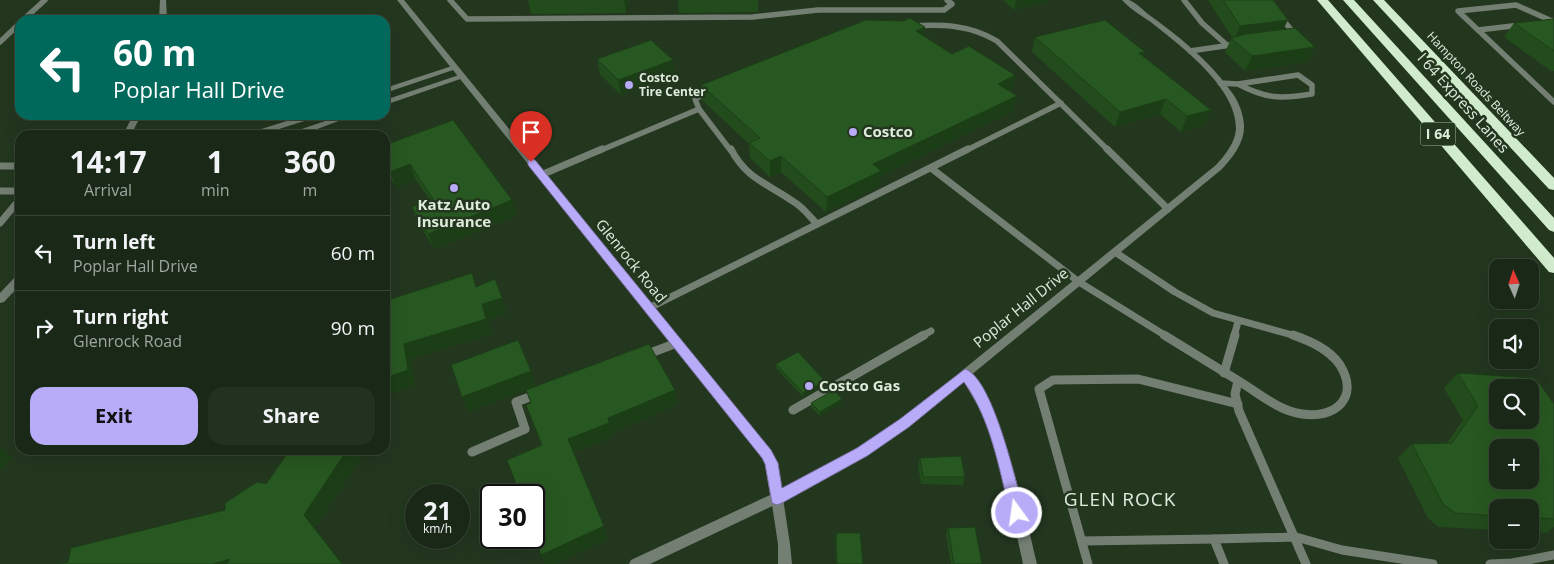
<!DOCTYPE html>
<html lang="en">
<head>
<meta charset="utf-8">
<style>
  :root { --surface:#1a2917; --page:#233120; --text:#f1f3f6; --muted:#9fa6a1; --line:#384536; --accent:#b8abf7 }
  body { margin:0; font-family:"Open Sans",sans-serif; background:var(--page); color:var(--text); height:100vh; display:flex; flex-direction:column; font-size:19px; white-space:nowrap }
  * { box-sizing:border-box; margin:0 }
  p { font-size:16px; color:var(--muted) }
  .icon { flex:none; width:28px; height:28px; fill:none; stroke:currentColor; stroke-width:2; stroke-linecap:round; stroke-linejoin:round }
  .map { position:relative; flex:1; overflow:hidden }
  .panel { position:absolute; left:15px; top:130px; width:375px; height:325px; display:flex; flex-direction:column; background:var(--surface); border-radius:15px; box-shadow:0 5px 20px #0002,0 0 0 1px var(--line) }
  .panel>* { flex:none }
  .banner { position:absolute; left:15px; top:15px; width:375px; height:105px; border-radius:15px; box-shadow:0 5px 20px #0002,0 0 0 1px var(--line); background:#00695c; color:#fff; overflow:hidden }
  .needle { width:32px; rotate:357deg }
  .tools { position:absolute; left:1489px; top:259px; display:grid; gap:10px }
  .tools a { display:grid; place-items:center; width:50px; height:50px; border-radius:10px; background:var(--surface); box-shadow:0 5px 20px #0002,0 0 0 1px var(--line); font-size:25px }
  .speed { position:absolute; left:405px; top:484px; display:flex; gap:10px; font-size:25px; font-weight:700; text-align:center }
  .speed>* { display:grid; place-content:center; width:65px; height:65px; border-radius:50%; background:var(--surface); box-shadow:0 5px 20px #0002,0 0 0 1px var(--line); line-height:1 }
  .speed small { font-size:12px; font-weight:400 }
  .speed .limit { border:2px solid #111; border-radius:8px; background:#fff; color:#111 }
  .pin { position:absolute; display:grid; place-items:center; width:42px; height:42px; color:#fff; margin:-51px -21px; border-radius:50% 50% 50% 0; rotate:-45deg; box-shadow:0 0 5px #0007 }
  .pin .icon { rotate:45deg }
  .me { position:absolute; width:55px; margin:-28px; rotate:346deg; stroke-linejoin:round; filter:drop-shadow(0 0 4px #0008) }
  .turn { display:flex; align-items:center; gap:18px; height:105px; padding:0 15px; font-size:22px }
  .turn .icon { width:65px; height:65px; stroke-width:2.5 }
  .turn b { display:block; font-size:35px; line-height:42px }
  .eta { display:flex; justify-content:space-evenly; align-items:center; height:85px; text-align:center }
  .eta b { font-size:30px; font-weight:700; line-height:35px }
  .button { display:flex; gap:10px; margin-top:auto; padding:10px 15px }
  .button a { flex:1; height:58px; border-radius:15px; background:var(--accent); color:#111; font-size:20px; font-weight:700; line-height:58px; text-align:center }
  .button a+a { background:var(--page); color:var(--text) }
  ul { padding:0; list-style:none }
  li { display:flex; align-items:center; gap:15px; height:75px; padding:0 15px; border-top:1px solid var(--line) }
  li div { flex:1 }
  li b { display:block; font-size:19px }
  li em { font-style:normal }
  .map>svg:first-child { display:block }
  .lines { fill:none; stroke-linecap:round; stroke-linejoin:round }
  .service-far2 { stroke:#747f73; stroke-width:5.5 }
  .service-far1 { stroke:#747f73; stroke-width:7 }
  .service { stroke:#747f73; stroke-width:9 }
  .minor { fill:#747f73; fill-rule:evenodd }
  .tertiary { fill:#747f73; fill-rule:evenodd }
  .motorway { fill:#d1ebcd; fill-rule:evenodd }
  .wall { fill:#224c1c }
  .shaded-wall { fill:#1c3e17 }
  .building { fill:#285821; stroke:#1c3e17; fill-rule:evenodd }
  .route { fill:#b8abf7; stroke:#786fa1 }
  .poi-dot { fill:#b8abf7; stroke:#23371f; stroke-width:2 }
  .labels { text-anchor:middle; stroke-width:5; stroke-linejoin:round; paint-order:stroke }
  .far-poi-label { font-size:12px; font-weight:bold; fill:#dfecdc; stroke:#23371f; text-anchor:start }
  .far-street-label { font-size:12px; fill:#dfecdc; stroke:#23371f }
  .shield { fill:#23371f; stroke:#a7b6a3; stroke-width:1 }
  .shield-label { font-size:14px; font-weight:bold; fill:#dfecdc }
  .street-label { font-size:15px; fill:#dfecdc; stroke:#23371f }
  .poi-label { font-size:15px; font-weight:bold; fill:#dfecdc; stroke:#23371f; text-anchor:start }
  .near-neighbourhood-label { font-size:19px; letter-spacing:1px; fill:#dfecdc; stroke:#23371f }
</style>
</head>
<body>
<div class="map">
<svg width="1554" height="564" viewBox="0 0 1554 564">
  <rect width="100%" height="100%" fill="#23371f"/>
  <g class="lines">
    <g class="service-far2">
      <polyline points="450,0 467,19 753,17 818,10 944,10 952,4 947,0"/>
      <polyline points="1184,0 1202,23 1228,46"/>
      <polyline points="1280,16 1292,31 1288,37"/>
      <polyline points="23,20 45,0"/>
      <polyline points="1554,22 1516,5 1458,11 1554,102"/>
      <path d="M912,26C943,24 970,25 997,41L1109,151"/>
      <polyline points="1478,30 1521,25"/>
      <polyline points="0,42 20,23"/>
      <polyline points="1190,51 1238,44"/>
      <path d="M1298,75L1312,85V94C1281,99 1266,99 1238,84Z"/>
      <polyline points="1220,83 1238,84"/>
      <polyline points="710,91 695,99 699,109 731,151"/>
      <polyline points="599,151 699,109"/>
      <polyline points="965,151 1061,103"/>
    </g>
    <g class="service-far1">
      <path d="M731,149C746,179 769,184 794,202C803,207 810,217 817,224"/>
      <polyline points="1107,149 1168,209"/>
      <polyline points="0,166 20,166"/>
      <polyline points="931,168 1079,282 1166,336"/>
      <polyline points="541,175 602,149"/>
      <polyline points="0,191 20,191"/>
      <polyline points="0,223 20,199"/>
      <polyline points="1115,252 1175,292 1213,313 1296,336"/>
      <polyline points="649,308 968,149"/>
      <polyline points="922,336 931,331"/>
      <polyline points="1234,336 1238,322"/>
    </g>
    <g class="service">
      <path d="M1164,335C1190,351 1216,367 1242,383C1261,395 1280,411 1302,414C1335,419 1360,398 1340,365C1329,349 1310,341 1293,335"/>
      <polyline points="645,355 677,343"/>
      <polyline points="1224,373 1235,335"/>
      <polyline points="1238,381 1235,394 1239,411 1306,564"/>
      <polyline points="793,410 924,335"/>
      <polyline points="472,452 525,429 516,402 538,394"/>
      <polyline points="1082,541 1214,539"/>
      <polyline points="1088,564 1039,389 1053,380 1138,379 1238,404"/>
      <polyline points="1224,564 1214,539 1296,537 1342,550 1433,564"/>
      <polyline points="1490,564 1512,563 1554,555"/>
    </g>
    <g class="minor">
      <polygon points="160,0 166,0 167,20 159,20"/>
      <polygon points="452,66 455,66 459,68 385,93 385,88"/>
      <polygon points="459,75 465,75 466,77 385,105 385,100"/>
      <polygon points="133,115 141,115 131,135 123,135"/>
      <polygon points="306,115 318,115 317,117 260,135 247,135 248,133"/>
      <polygon points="343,115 355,115 301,135 289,135 290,133"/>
      <polygon points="20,275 20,285 4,302 0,303 0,293 16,276"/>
      <path d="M965,370L969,371C1009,432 1020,494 1037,564H1023C1012,515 1004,464 984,418C977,402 967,389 960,374L961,371Z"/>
      <polygon points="777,492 781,494 783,498 790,544 792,564 778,564 778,544 771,498 773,494"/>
    </g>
    <path class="tertiary" d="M397,0H404L771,450L777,463L782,489L858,448L901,420L1216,165C1225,155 1235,143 1236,129C1237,88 1181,46 1152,23C1142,16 1130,9 1122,0C1124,0 1127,0 1129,0C1135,2 1143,10 1148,14C1178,36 1208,59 1230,90C1238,100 1243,112 1244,125C1245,142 1233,157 1222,169L909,426L866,456L781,502L650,564H629L631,560L770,495L765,463L762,457Z"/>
    <g class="motorway">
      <polygon points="1317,0 1328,0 1554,258 1554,273 1549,272"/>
      <polygon points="1343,0 1354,0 1554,218 1554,232 1549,230"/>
      <polygon points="1373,0 1384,0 1554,178 1554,190 1549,189"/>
    </g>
  </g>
  <g class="wall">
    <polygon points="528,0 629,0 626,13 531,14"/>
    <polygon points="678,0 758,0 758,12 679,13"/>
    <polygon points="1003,0 1048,0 1048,2 1014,10"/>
    <polygon points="1208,0 1273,0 1284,30 1315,47 1307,62 1245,71 1225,52 1232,37"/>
    <polygon points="1554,19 1554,71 1551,71 1504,37 1514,23"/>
    <polygon points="925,27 923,35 952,54 1015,75 1012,90 1010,91 1017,96 1013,111 881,176 879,186 826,212 781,172 770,177 750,158 749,144 702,100 701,85"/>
    <polygon points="1035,37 1145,52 1143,57 1211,110 1204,125 1181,132 1160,114 1115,127 1032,52"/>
    <polygon points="597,59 674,74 621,95 600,74"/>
    <polygon points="385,145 517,215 435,249 418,223 412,207 430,200 416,180 397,187 385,170"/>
    <polygon points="776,364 825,385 803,397 776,368"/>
    <polygon points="1458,373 1554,404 1554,527 1546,533 1530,532 1530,508 1498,508 1498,530 1438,527 1428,518 1398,458 1412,444 1447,443 1463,420 1444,388"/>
    <polygon points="842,399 842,403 820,416 811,407 811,403"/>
    <polygon points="920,458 965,477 963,485 921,484 918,466"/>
    <polygon points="948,528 982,564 951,564 946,535"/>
    <polygon points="836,533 863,564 836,564 835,540"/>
  </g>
  <g class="shaded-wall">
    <polygon points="624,0 629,0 626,13"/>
    <polygon points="1016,0 1048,0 1048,2 1014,10"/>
    <polygon points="1288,20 1281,34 1234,40 1240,26"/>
    <polygon points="925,27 923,42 916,31"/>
    <polygon points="1315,47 1307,62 1245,71 1252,56"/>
    <polygon points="1145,52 1139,67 1139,53"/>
    <polygon points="673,60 674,74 621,95 618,80"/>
    <polygon points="1015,75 1012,90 994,99 998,84"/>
    <polygon points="1017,96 1013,111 881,176 879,186 826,212 827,197 873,164"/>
    <polygon points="1166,99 1160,114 1115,127 1120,112"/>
    <polygon points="1211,110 1204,125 1181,132 1187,116"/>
    <polygon points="781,156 781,172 770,177 770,161"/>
    <polygon points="410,164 416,180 397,187 390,172"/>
    <polygon points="512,200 517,215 435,249 428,234"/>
    <polygon points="495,279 507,313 488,320 492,334 411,359 415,385 385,396 385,378 404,344 482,304"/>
    <polygon points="531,371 536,386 468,412 462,397"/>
    <polygon points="825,381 825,385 803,397 803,393"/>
    <polygon points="675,390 677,405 612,433 613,437 573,453 568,439 608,418"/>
    <polygon points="842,399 842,403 820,416 820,412"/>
    <polygon points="0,448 13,458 0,470"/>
    <polygon points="347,450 360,450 363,455 315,528 343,564 342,564 304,515"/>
    <polygon points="604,526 608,539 556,564 545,564 541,555"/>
    <polygon points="230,559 235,564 213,564"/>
  </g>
  <g class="building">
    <polygon points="1223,0 1273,0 1288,20 1240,26"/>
    <polygon points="910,18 925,27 916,31 952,54 969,46 1015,75 998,84 1017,96 873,164 881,171 827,197 781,156 770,161 749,143 760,138 701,85 866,20 903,21"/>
    <polygon points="1554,19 1554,51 1514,23"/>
    <polygon points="1105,20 1145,52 1139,53 1211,110 1187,116 1166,99 1120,112 1035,37"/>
    <polygon points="1295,28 1315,47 1252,56 1231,38 1246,34"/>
    <polygon points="651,40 673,60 618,80 597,59"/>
    <polygon points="453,120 512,200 428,234 412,207 433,199 410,164 390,172 385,164 385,145"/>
    <polygon points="472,273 476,287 495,279 502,298 482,304 486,319 404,344 408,370 385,378 385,301"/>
    <polygon points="518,340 531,371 462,397 451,365"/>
    <polygon points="649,344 675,390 608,418 609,423 568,439 604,526 541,555 534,534 534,495 520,495 507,460 542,445 526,405 531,403 526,390"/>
    <polygon points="798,352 825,381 803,393 776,364"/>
    <path d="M1458,373L1532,378L1540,384L1554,404V519L1530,517V508H1498V516L1455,513L1443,504L1412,444L1452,443L1478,406ZM1498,388H1530V420H1498ZM1498,448H1530V480H1498Z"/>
    <polygon points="834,390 842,399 820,412 811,403"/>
    <polygon points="290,450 347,450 304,515 342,564 227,564 230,559 213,564 60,564 68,562 71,548 225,510 225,503 257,482 266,484"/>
    <polygon points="961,456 965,477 923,477 920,458"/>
    <polygon points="975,527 982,564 954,564 948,528"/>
    <polygon points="836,533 860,533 863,564 837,564"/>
  </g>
  <path class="route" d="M531,159L535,160L771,450L778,463L782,488L857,448L900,419L965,369C993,378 1017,485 1024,513L1022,517L1017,519L1012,517L1010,513C999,468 991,420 964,382L909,427L867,456L782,503L777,505L772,503L765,464L762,458L528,165V160Z"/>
  <g class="poi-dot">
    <circle cx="629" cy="85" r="5"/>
    <circle cx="853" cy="132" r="5"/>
    <circle cx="454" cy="188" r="5"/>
    <circle cx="809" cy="386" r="5"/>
  </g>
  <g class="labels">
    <g class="far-poi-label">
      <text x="639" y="82">Costco<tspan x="639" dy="14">Tire Center</tspan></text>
    </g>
    <g class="far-street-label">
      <text transform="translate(1476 84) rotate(47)" y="4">Hampton Roads Beltway</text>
    </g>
    <rect class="shield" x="1420.5" y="122.5" width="35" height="23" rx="4"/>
    <g class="shield-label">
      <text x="1438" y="139">I 64</text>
    </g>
    <g class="street-label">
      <text transform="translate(1463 103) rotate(48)" y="5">I 64 Express Lanes</text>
      <text transform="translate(631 261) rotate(51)" y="5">Glenrock Road</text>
      <text transform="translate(1021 308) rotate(-39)" y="5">Poplar Hall Drive</text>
    </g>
    <g class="poi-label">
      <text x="863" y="137">Costco</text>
      <text x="454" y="210" text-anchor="middle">Katz Auto<tspan x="454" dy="17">Insurance</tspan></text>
      <text x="819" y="391">Costco Gas</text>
    </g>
    <g class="near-neighbourhood-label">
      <text x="1120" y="506">GLEN ROCK</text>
    </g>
  </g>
</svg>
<div class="tools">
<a><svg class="needle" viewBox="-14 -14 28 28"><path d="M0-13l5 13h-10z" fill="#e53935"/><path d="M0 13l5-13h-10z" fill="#9fa6a1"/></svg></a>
<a><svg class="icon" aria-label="sound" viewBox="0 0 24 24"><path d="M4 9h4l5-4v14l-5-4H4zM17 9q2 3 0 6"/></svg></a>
<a><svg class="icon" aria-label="search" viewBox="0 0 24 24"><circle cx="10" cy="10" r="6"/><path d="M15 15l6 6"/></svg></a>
<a>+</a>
<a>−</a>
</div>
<div class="speed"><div>21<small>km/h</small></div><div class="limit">30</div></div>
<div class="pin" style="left:531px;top:162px;background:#d93025"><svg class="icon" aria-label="arrive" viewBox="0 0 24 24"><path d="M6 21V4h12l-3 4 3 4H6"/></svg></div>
<svg class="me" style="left:1017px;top:513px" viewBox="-20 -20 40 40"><circle r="17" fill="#b8abf7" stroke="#fff" stroke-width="3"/><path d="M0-11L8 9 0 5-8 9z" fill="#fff"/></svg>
<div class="banner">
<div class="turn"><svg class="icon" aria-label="left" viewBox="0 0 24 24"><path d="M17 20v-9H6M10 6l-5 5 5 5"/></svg><div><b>60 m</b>Poplar Hall Drive</div></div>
</div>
<section class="panel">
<div class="eta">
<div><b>14:17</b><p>Arrival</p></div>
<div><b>1</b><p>min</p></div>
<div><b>360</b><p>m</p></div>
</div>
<ul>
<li><svg class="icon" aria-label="left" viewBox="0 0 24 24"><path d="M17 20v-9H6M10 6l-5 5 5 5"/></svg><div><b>Turn left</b><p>Poplar Hall Drive</p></div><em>60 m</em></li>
<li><svg class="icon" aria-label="right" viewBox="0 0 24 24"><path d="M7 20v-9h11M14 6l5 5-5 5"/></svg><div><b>Turn right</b><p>Glenrock Road</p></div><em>90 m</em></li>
</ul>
<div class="button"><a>Exit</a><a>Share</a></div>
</section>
</div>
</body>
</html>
